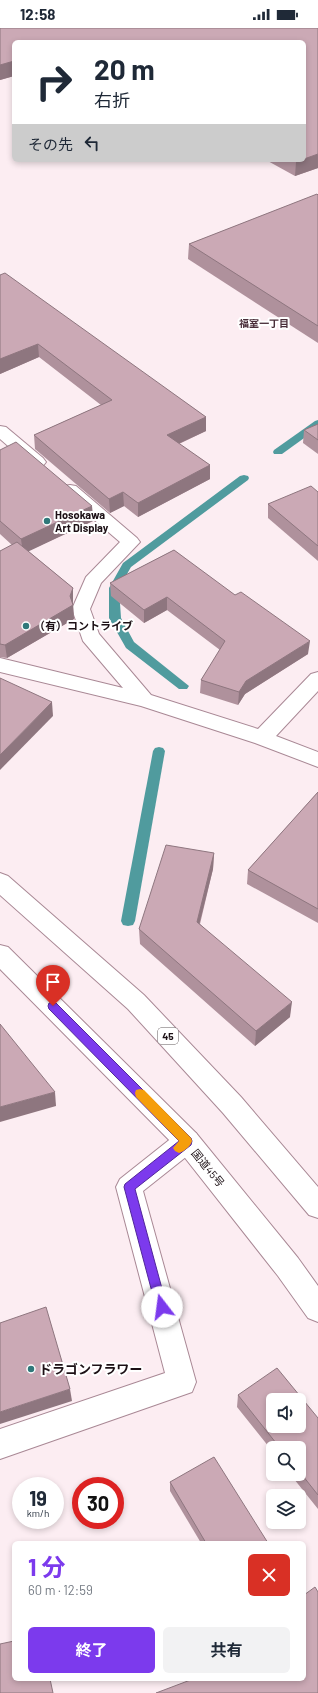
<!DOCTYPE html>
<html lang="ja">
<head>
<meta charset="utf-8">
<style>
  :root { --surface:#fff; --page:#f2f2f3; --text:#1f2937; --muted:#747a83; --accent:#7c3aed }
  body { margin:0; font-family:Barlow,"Noto Sans JP",sans-serif; background:var(--page); color:var(--text); height:100vh; display:flex; flex-direction:column; font-size:15px; white-space:nowrap }
  * { box-sizing:border-box; margin:0 }
  p { font-size:13px; color:var(--muted) }
  .icon { flex:none; width:22px; height:22px; fill:none; stroke:currentColor; stroke-width:2; stroke-linecap:round; stroke-linejoin:round }
  .map { position:relative; flex:1; overflow:hidden }
  .panel { position:absolute; left:12px; top:1513px; width:294px; height:140px; display:flex; flex-direction:column; background:var(--surface); border-radius:6px; box-shadow:0 2px 6px #0003 }
  .panel>* { flex:none }
  .top-card { position:absolute; left:12px; top:12px; width:294px; height:122px; border-radius:6px; box-shadow:0 2px 6px #0003; background:#fff; color:var(--text); overflow:hidden }
  .buttons { position:absolute; left:266px; top:1365px; display:grid; gap:8px }
  .buttons a { display:grid; place-items:center; width:40px; height:40px; border-radius:6px; background:var(--surface); box-shadow:0 2px 6px #0003; font-size:20px }
  .speed { position:absolute; left:12px; top:1449px; display:flex; gap:8px; font-size:20px; font-weight:700; text-align:center }
  .speed>* { display:grid; place-content:center; width:52px; height:52px; border-radius:50%; background:var(--surface); box-shadow:0 2px 6px #0003; line-height:1 }
  .speed small { font-size:10px; font-weight:400 }
  .speed .limit { border:6px solid #d22; background:#fff; color:#111 }
  .pin { position:absolute; display:grid; place-items:center; width:34px; height:34px; color:#fff; margin:-41px -17px; border-radius:50% 50% 50% 0; rotate:-45deg; box-shadow:0 0 4px #0007 }
  .pin .icon { rotate:45deg }
  .me { position:absolute; width:44px; margin:-22px; rotate:345deg; stroke-linejoin:round; filter:drop-shadow(0 0 3px #0008) }
  .turn { display:flex; align-items:center; gap:14px; height:84px; padding:0 16px; font-size:18px }
  .turn .icon { width:52px; height:52px; stroke-width:2.5 }
  .turn b { display:block; font-size:28px; line-height:34px }
  .then { display:flex; align-items:center; height:38px; padding:0 16px; background:#0003; gap:8px; font-size:15px }
  .round { display:grid; place-items:center; flex:none; width:42px; height:42px; border-radius:6px; background:var(--page) }
  .summary { display:flex; align-items:center; justify-content:space-between; height:68px; padding:0 16px }
  h1 { font-size:24px; font-weight:700; line-height:30px; color:var(--accent) }
  .primary-button { display:flex; gap:8px; margin-top:auto; padding:8px 16px }
  .primary-button a { flex:1; height:46px; border-radius:6px; background:var(--accent); color:#fff; font-size:16px; font-weight:700; line-height:46px; text-align:center }
  .primary-button a+a { background:var(--page); color:var(--text) }
  .status { display:flex; justify-content:space-between; align-items:center; height:28px; padding:0 20px; background:var(--surface); direction:ltr }
  .status svg { height:11px; fill:currentColor }
  .map>svg:first-child { display:block }
  .lines { fill:none; stroke-linecap:round; stroke-linejoin:round }
  .stream { fill:#509b9e; fill-rule:evenodd }
  .minor-casing { stroke:#a98895; stroke-width:2 }
  .highway-casing { stroke:#a98895; stroke-width:2 }
  .minor { fill:#fff; fill-rule:evenodd }
  .highway { fill:#fff; fill-rule:evenodd }
  .wall { fill:#af919c }
  .shaded-wall { fill:#8e767f }
  .building { fill:#cba9b5; stroke:#8e767f; fill-rule:evenodd }
  .route { fill:#7c3aed; stroke:#51269a }
  .slow { fill:#f59e0b }
  .poi-dot { fill:#2f787a; stroke:#fff; stroke-width:1.5 }
  .labels { text-anchor:middle; stroke-width:4; stroke-linejoin:round; paint-order:stroke }
  .far-neighbourhood-label { font-size:10px; font-weight:bold; fill:#492e39; stroke:#fff }
  .shield { fill:#fff; stroke:#60585b; stroke-width:1 }
  .shield-label { font-size:10px; font-weight:bold; fill:#1c1015 }
  .poi-label { font-size:11px; font-weight:bold; fill:#1c1015; stroke:#fff; text-anchor:start }
  .street-label { font-size:11px; fill:#1c1015; stroke:#fff }
  .near-poi-label { font-size:13px; font-weight:bold; fill:#1c1015; stroke:#fff; text-anchor:start }
</style>
</head>
<body>
<div class="status"><b>12:58</b><svg viewBox="0 0 49 12"><path d="M0 12V9h3v3zM5 12V6h3v6zM10 12V3h3v9zM15 12V0h3v12zM26 1h20v11H26zM47 4h2v5h-2z"/></svg></div>
<div class="map">
<svg width="318" height="1665" viewBox="0 0 318 1665">
  <rect width="100%" height="100%" fill="#fcedf2"/>
  <g class="lines">
    <g class="stream">
      <polygon points="318,392 318,400 282,426 274,426 273,424 274,422 315,393"/>
      <polygon points="244,447 248,448 249,450 248,452 131,539 119,560 121,590 134,614 189,658 187,661 179,661 126,620 109,590 109,560 123,535 240,448"/>
      <polygon points="159,719 163,720 165,723 135,893 133,897 128,898 123,897 121,893 153,723 155,720"/>
    </g>
    <g class="minor-casing">
      <g id="minor">
        <polygon points="0,398 6,399 43,430 46,434 43,438 37,439 31,438 0,411"/>
        <polygon points="70,457 76,458 137,510 140,514 101,555 90,581 99,606 151,667 258,701 311,646 318,644 318,663 276,708 318,724 318,739 255,715 141,678 0,644 0,630 123,660 83,613 72,581 86,549 120,514 64,466 61,462 64,458"/>
        <polygon points="187,1102 196,1105 200,1113 196,1121 143,1163 196,1354 192,1364 0,1431 0,1401 165,1345 116,1159 120,1151 178,1105"/>
      </g>
    </g>
    <g class="highway-casing">
      <g id="highway">
        <polygon points="0,845 8,848 144,967 241,1069 318,1159 318,1190 309,1187 223,1085 128,981 0,867"/>
        <polygon points="0,917 8,919 196,1105 298,1230 318,1258 318,1294 308,1290 278,1248 178,1121 0,941"/>
      </g>
    </g>
    <use href="#minor" class="minor"/>
    <use href="#highway" class="highway"/>
  </g>
  <g class="wall">
    <polygon points="0,0 318,0 318,140 295,148 266,132 304,132 304,14 14,14 14,48 0,52"/>
    <polygon points="318,167 318,315 188,231 189,216"/>
    <polygon points="0,247 206,389 206,403 179,416 210,437 210,451 138,489 124,478 110,485 35,421 34,407 101,377 39,329 0,346"/>
    <polygon points="318,396 318,426 303,415 304,402"/>
    <polygon points="0,422 92,478 93,493 28,523 73,560 73,576 74,591 7,630 0,629 0,523 12,517 0,506"/>
    <polygon points="318,464 318,533 268,490 268,476"/>
    <polygon points="174,522 308,626 245,666 238,677 200,665 201,652 220,622 167,582 144,595 111,568 110,555"/>
    <polygon points="318,764 318,895 247,856 248,842"/>
    <polygon points="214,825 213,841 200,896 290,989 255,1018 140,916 139,901"/>
    <polygon points="238,1367 318,1390 318,1481 290,1446 299,1446 299,1420 273,1420 273,1424 237,1379"/>
    <polygon points="170,1454 268,1515 201,1515 170,1463"/>
  </g>
  <g class="shaded-wall">
    <polygon points="14,33 14,48 0,52 0,37"/>
    <polygon points="318,126 318,140 295,148 296,134 301,132 304,132 304,131"/>
    <polygon points="38,316 39,329 0,346 0,331"/>
    <polygon points="206,389 206,403 167,421 167,407"/>
    <polygon points="210,437 210,451 138,489 138,475"/>
    <polygon points="123,464 124,478 110,485 109,471"/>
    <polygon points="92,478 93,493 23,526 21,511"/>
    <polygon points="73,560 73,574 72,578 73,577 74,591 7,630 5,617 70,568"/>
    <polygon points="167,569 167,582 144,595 144,582"/>
    <polygon points="310,613 308,626 245,666 238,677 239,664 246,653"/>
    <polygon points="52,674 53,688 0,742 0,727"/>
    <polygon points="214,825 213,841 196,909 197,894"/>
    <polygon points="292,974 290,989 255,1018 256,1003"/>
    <polygon points="55,1064 56,1078 0,1094 0,1079"/>
    <polygon points="70,1361 72,1373 0,1396 0,1384"/>
  </g>
  <g class="building">
    <polygon points="0,0 318,0 318,126 304,131 304,14 14,14 14,33 0,37"/>
    <polygon points="294,132 301,132 296,134"/>
    <polygon points="317,166 318,167 318,298 189,216"/>
    <polygon points="5,245 206,389 167,407 210,437 138,475 123,464 109,471 34,407 112,372 38,316 0,331 0,247"/>
    <polygon points="318,396 318,412 304,402"/>
    <polygon points="16,414 92,478 21,511 0,493 0,422"/>
    <polygon points="311,458 318,464 318,518 268,476"/>
    <polygon points="17,514 73,560 70,568 73,577 5,617 0,616 0,523"/>
    <polygon points="174,522 235,567 241,564 310,613 246,653 239,664 201,652 225,613 167,569 144,582 110,555"/>
    <polygon points="0,650 52,674 0,727"/>
    <polygon points="318,764 318,881 248,842"/>
    <polygon points="166,817 214,825 197,894 292,974 256,1003 139,901"/>
    <polygon points="0,996 55,1064 0,1079"/>
    <polygon points="46,1279 70,1361 0,1384 0,1295"/>
    <path d="M277,1340L318,1390V1467L299,1443V1420H280L238,1367ZM273,1372H299V1398H273Z"/>
    <polygon points="214,1429 268,1515 206,1515 170,1454"/>
    <polygon points="315,1559 318,1564 318,1665 156,1665 193,1651 304,1651 304,1567"/>
    <polygon points="14,1613 14,1651 50,1651 53,1665 0,1665 0,1616"/>
  </g>
  <polygon class="route" points="53,974 56,975 191,1110 192,1113 191,1117 135,1161 167,1279 166,1283 162,1285 157,1283 156,1279 124,1159 125,1156 179,1113 49,981 48,978 49,975"/>
  <path class="slow" d="M140,1061L144,1062L191,1110L192,1113C190,1119 184,1123 179,1125L175,1123L173,1120L179,1113L136,1069L135,1065L136,1062Z"/>
  <g class="poi-dot">
    <circle cx="47" cy="493" r="4"/>
    <circle cx="26" cy="598" r="4"/>
    <circle cx="31" cy="1341" r="4"/>
  </g>
  <g class="labels">
    <g class="far-neighbourhood-label">
      <text x="264" y="299">福室一丁目</text>
    </g>
    <rect class="shield" x="158" y="1000" width="20" height="16" rx="3"/>
    <g class="shield-label">
      <text x="168" y="1012">45</text>
    </g>
    <g class="poi-label">
      <text x="55" y="491">Hosokawa<tspan x="55" dy="13">Art Display</tspan></text>
      <text x="34" y="602">（有）コントライブ</text>
    </g>
    <g class="street-label">
      <text transform="translate(208 1140) rotate(51)" y="4">国道45号</text>
    </g>
    <g class="near-poi-label">
      <text x="39" y="1346">ドラゴンフラワー</text>
    </g>
  </g>
</svg>
<div class="buttons">
<a><svg class="icon" aria-label="sound" viewBox="0 0 24 24"><path d="M4 9h4l5-4v14l-5-4H4zM17 9q2 3 0 6"/></svg></a>
<a><svg class="icon" aria-label="search" viewBox="0 0 24 24"><circle cx="10" cy="10" r="6"/><path d="M15 15l6 6"/></svg></a>
<a><svg class="icon" aria-label="layers" viewBox="0 0 24 24"><path d="M12 4l9 5-9 5-9-5zM3 14l9 5 9-5"/></svg></a>
</div>
<div class="speed"><div>19<small>km/h</small></div><div class="limit">30</div></div>
<div class="pin" style="left:53px;top:978px;background:#d93025"><svg class="icon" aria-label="arrive" viewBox="0 0 24 24"><path d="M6 21V4h12l-3 4 3 4H6"/></svg></div>
<svg class="me" style="left:162px;top:1279px" viewBox="-20 -20 40 40"><circle r="19" fill="#fff"/><path d="M0-13L10 11 0 6-10 11z" fill="#7c3aed"/></svg>
<div class="top-card">
<div class="turn"><svg class="icon" aria-label="right" viewBox="0 0 24 24"><path d="M7 20v-9h11M14 6l5 5-5 5"/></svg><div><b>20 m</b>右折</div></div>
<div class="then">その先<svg class="icon" aria-label="left" viewBox="0 0 24 24"><path d="M17 20v-9H6M10 6l-5 5 5 5"/></svg></div>
</div>
<section class="panel">
<div class="summary"><div><h1>1 分</h1><p>60 m · 12:59</p></div><a class="round" style="background:#d93025;color:#fff"><svg class="icon" aria-label="close" viewBox="0 0 24 24"><path d="M6 6l12 12M18 6L6 18"/></svg></a></div>
<div class="primary-button"><a>終了</a><a>共有</a></div>
</section>
</div>
</body>
</html>
